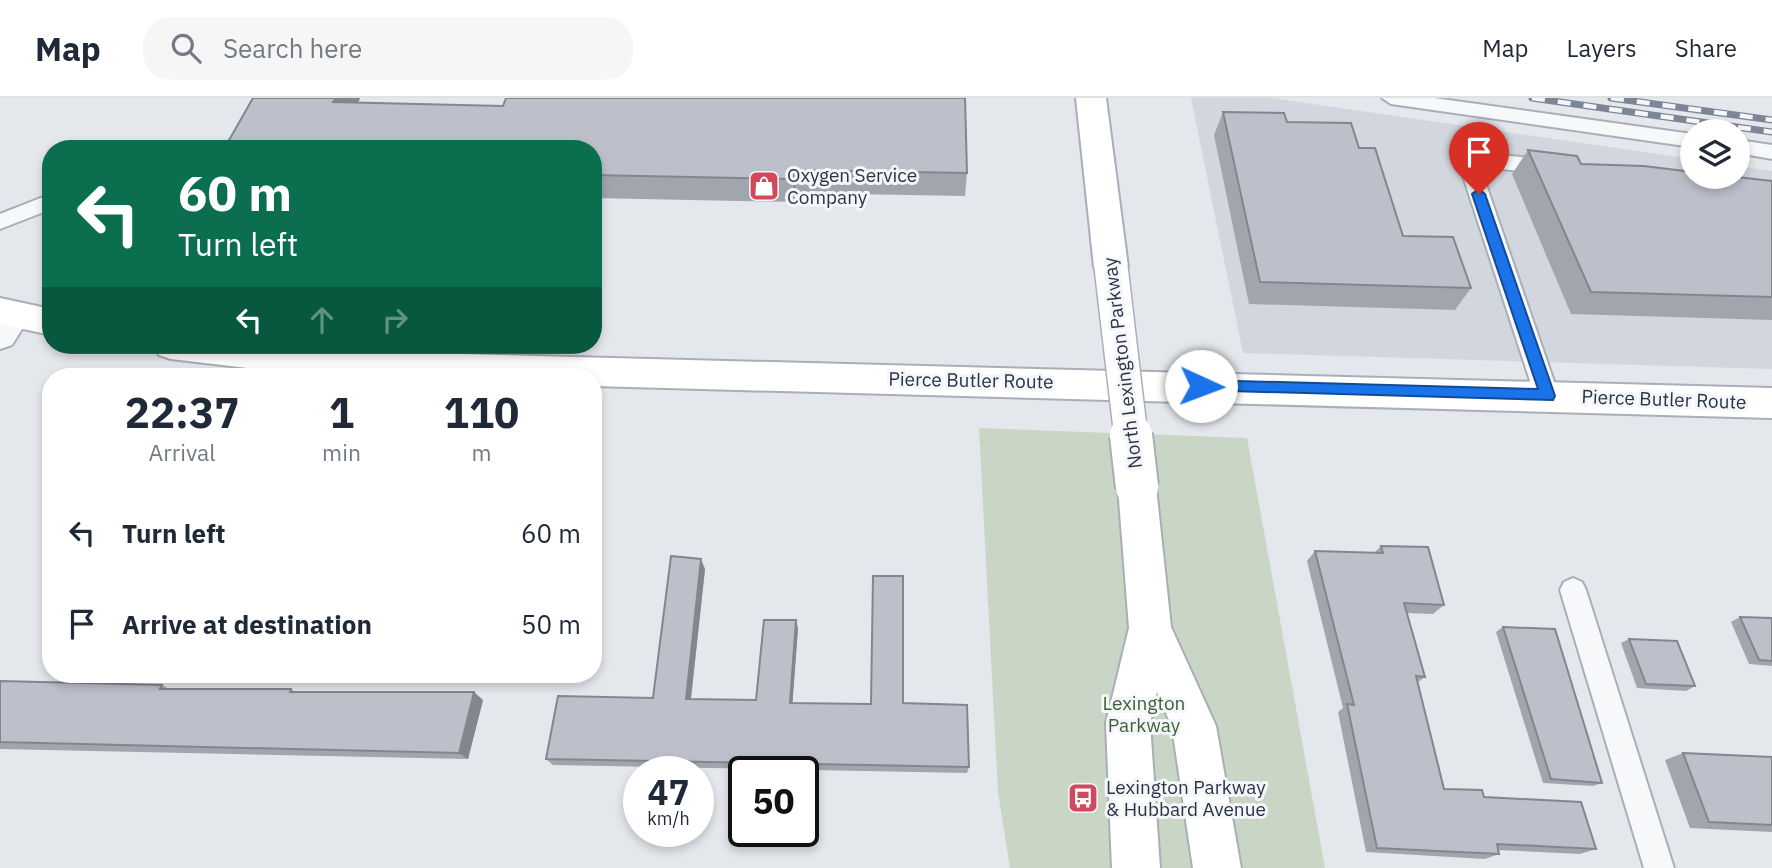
<!DOCTYPE html>
<html lang="en">
<head>
<meta charset="utf-8">
<style>
  :root { --surface:#fff; --page:#f6f6f7; --text:#1f2937; --muted:#747a83; --line:#e0e1e3 }
  body { margin:0; font-family:"IBM Plex Sans",sans-serif; background:var(--page); color:var(--text); height:100vh; display:flex; flex-direction:column; font-size:26px; white-space:nowrap }
  * { box-sizing:border-box; margin:0 }
  p { font-size:23px; color:var(--muted) }
  .icon { flex:none; width:38px; height:38px; fill:none; stroke:currentColor; stroke-width:2; stroke-linecap:round; stroke-linejoin:round }
  .map { position:relative; flex:1; overflow:hidden }
  .panel { position:absolute; left:42px; top:270px; width:560px; height:315px; display:flex; flex-direction:column; background:var(--surface); border-radius:28px; box-shadow:0 4px 10px #0003 }
  .panel>* { flex:none }
  .guide { position:absolute; left:42px; top:42px; width:560px; height:214px; border-radius:28px; box-shadow:0 4px 10px #0003; background:#0b6e4f; color:#fff; overflow:hidden }
  .tools { position:absolute; left:1680px; top:21px; display:grid; gap:14px }
  .tools a { display:grid; place-items:center; width:70px; height:70px; border-radius:50%; background:var(--surface); box-shadow:0 4px 10px #0003; font-size:35px }
  .speed { position:absolute; left:623px; top:658px; display:flex; gap:14px; font-size:35px; font-weight:700; text-align:center }
  .speed>* { display:grid; place-content:center; width:91px; height:91px; border-radius:50%; background:var(--surface); box-shadow:0 4px 10px #0003; line-height:1 }
  .speed small { font-size:18px; font-weight:400 }
  .speed .limit { border:4px solid #111; border-radius:10px; background:#fff; color:#111 }
  .pin { position:absolute; display:grid; place-items:center; width:60px; height:60px; color:#fff; margin:-72px -30px; border-radius:50% 50% 50% 0; rotate:-45deg; box-shadow:0 0 7px #0007 }
  .pin .icon { rotate:45deg }
  .me { position:absolute; width:77px; margin:-38px; rotate:92deg; stroke-linejoin:round; filter:drop-shadow(0 0 5px #0008) }
  .turn { display:flex; align-items:center; gap:24px; height:147px; padding:0 21px; font-size:32px }
  .turn .icon { width:91px; height:91px; stroke-width:2.5 }
  .turn b { display:block; font-size:49px; line-height:60px }
  .lanes { display:flex; align-items:center; height:66px; padding:0 21px; background:#0003; justify-content:center; gap:35px; direction:ltr }
  .lanes .off { opacity:.35 }
  .eta { display:flex; justify-content:space-evenly; align-items:center; height:119px; text-align:center }
  .eta b { font-size:42px; font-weight:700; line-height:49px }
  ul { padding:0; list-style:none }
  li { display:flex; align-items:center; gap:21px; height:91px; padding:0 21px }
  li div { flex:1 }
  li b { display:block; font-size:26px }
  li em { font-style:normal }
  header { display:flex; align-items:center; gap:42px; box-sizing:border-box; height:98px; padding:0 35px; background:var(--surface); border-bottom:2px solid var(--line) }
  header strong { font-size:33px }
  nav { display:flex; gap:38px; margin-inline-start:auto; font-size:24px }
  .search { width:490px; height:63px; background:var(--page); display:flex; align-items:center; gap:18px; box-sizing:border-box; padding:0 24px; border-radius:28px; color:var(--muted); font-size:26px }
  .map>svg:first-child { display:block }
  .built { fill:#d2d6de }
  .green { fill:#c9d6c5 }
  .lines { fill:none; stroke-linecap:round; stroke-linejoin:round }
  .service-casing { stroke:#a9aeb7; stroke-width:4 }
  .minor-casing { stroke:#a9aeb7; stroke-width:4 }
  .secondary-casing { stroke:#a9aeb7; stroke-width:4 }
  .service { fill:#f7f8fa; fill-rule:evenodd }
  .minor { fill:#f7f8fa; fill-rule:evenodd }
  .secondary { fill:#fff; fill-rule:evenodd }
  .rail-casing { stroke:#7d8696; stroke-width:7 }
  .rail { stroke:#f4f6f9; stroke-width:4.5; stroke-dasharray:13; stroke-linecap:butt }
  .secondary-bridge-far1-casing { stroke:#a9aeb7; stroke-width:36; stroke-linecap:butt }
  .secondary-bridge-casing { stroke:#a9aeb7; stroke-width:46; stroke-linecap:butt }
  .secondary-bridge-far1 { stroke:#fff; stroke-width:33 }
  .secondary-bridge { stroke:#fff; stroke-width:42 }
  .wall { fill:#a1a5ae }
  .shaded-wall { fill:#83868d }
  .building { fill:#bbc0ca; stroke:#83868d; stroke-width:2 }
  .route { fill:#1a73e8; stroke:#114b97; stroke-width:2 }
  .labels { text-anchor:middle; stroke-width:6; stroke-linejoin:round; paint-order:stroke }
  .poi-label { font-size:19px; fill:#2b3445; stroke:#f4f6f9; text-anchor:start }
  .street-label { font-size:19px; fill:#2b3445; stroke:#f4f6f9 }
  .park-label { font-size:19px; fill:#3f6138; stroke:#f4f6f9 }
</style>
</head>
<body>
<header>
<strong>Map</strong>
<div class="search"><svg class="icon" aria-label="search" viewBox="0 0 24 24"><circle cx="10" cy="10" r="6"/><path d="M15 15l6 6"/></svg>Search here</div>
<nav><a>Map</a><a>Layers</a><a>Share</a></nav>
</header>
<div class="map">
<svg width="1772" height="770" viewBox="0 0 1772 770">
  <rect width="100%" height="100%" fill="#e4e7ec"/>
  <polygon class="built" points="1191,0 1272,0 1692,61 1692,79 1738,79 1738,68 1772,73 1772,271 1243,255"/>
  <polygon class="green" points="979,330 1247,340 1325,770 1010,770 998,694"/>
  <g class="lines">
    <g class="service-casing">
      <g id="service">
        <polygon points="1382,0 1434,0 1692,36 1692,49 1391,6"/>
        <polygon points="1738,42 1772,47 1772,61 1738,55"/>
        <polygon points="1480,55 1553,62 1563,69 1553,76 1481,69 1481,72 1559,298 1555,305 1547,307 1539,305 1535,298 1461,72 1465,60"/>
        <polygon points="43,99 51,101 51,115 44,114 0,131 0,116"/>
        <polygon points="373,247 395,247 390,274 382,277 374,274 371,268"/>
        <polygon points="1573,480 1582,484 1586,492 1674,770 1644,770 1560,492 1564,484"/>
      </g>
    </g>
    <g class="minor-casing">
      <polygon id="minor" points="14,204 26,208 31,217 12,247 0,251 0,210"/>
    </g>
    <g class="secondary-casing">
      <g id="secondary">
        <polygon points="1076,0 1106,0 1128,169 1123,178 1111,181 1099,178 1094,169"/>
        <polygon points="0,200 51,211 51,237 0,226"/>
        <polygon points="154,247 287,247 382,254 1772,290 1772,320 593,288 593,278 316,278 171,261 159,257"/>
        <polygon points="1137,372 1151,377 1156,389 1171,529 1216,628 1241,770 1193,770 1172,629 1157,594 1150,625 1160,770 1112,770 1106,625 1129,530 1118,389 1123,377"/>
      </g>
    </g>
    <use href="#service" class="service"/>
    <use href="#minor" class="minor"/>
    <use href="#secondary" class="secondary"/>
    <g class="rail-casing">
      <g id="rail">
        <polyline points="1532,0 1772,34"/>
        <polyline points="1611,0 1772,22"/>
      </g>
    </g>
    <use href="#rail" class="rail"/>
    <g class="secondary-bridge-far1-casing">
      <polyline id="secondary-bridge-far1" points="1111,169 1131,339"/>
    </g>
    <g class="secondary-bridge-casing">
      <polyline id="secondary-bridge" points="1131,337 1137,389"/>
    </g>
    <use href="#secondary-bridge-far1" class="secondary-bridge-far1"/>
    <use href="#secondary-bridge" class="secondary-bridge"/>
  </g>
  <g class="wall">
    <polygon points="253,0 360,0 358,5 967,75 965,98 796,95 795,104 593,100 593,51"/>
    <polygon points="1223,14 1287,24 1359,50 1403,138 1471,190 1455,212 1249,206 1214,37"/>
    <polygon points="1528,52 1581,66 1772,83 1772,222 1571,216 1512,76"/>
    <polygon points="1381,448 1444,507 1433,516 1407,515 1425,579 1418,584 1444,691 1484,699 1596,751 1580,756 1498,752 1499,756 1485,761 1366,754 1338,614 1343,610 1307,463 1315,453 1374,455"/>
    <polygon points="705,471 691,601 756,602 798,530 792,605 903,605 969,669 967,675 553,667 546,661 653,600"/>
    <polygon points="1740,519 1772,520 1772,568 1749,566 1731,524"/>
    <polygon points="1503,529 1602,685 1593,688 1543,685 1496,534"/>
    <polygon points="1629,541 1695,588 1686,593 1637,590 1621,545"/>
    <polygon points="0,583 162,587 169,591 291,591 295,594 483,602 468,661 0,651"/>
    <polygon points="1683,655 1772,659 1772,734 1690,730 1665,662"/>
  </g>
  <g class="shaded-wall">
    <polygon points="336,0 360,0 347,28 333,4"/>
    <polygon points="794,72 796,95 795,104 793,81"/>
    <polygon points="701,461 705,471 690,608 686,601"/>
    <polygon points="796,522 798,530 792,612 790,605"/>
    <polygon points="474,594 483,602 468,661 459,655"/>
  </g>
  <g class="building">
    <polygon points="253,0 336,0 333,4 503,8 506,0 965,0 967,75 794,72 793,81 593,77 593,51 224,51"/>
    <polygon points="1223,14 1284,15 1287,24 1351,25 1359,50 1375,50 1403,138 1453,139 1471,190 1260,184"/>
    <polygon points="1528,52 1577,58 1581,66 1644,68 1692,74 1692,79 1737,79 1772,83 1772,199 1591,194"/>
    <polygon points="1381,448 1428,449 1444,507 1404,505 1425,579 1416,578 1444,691 1482,692 1484,699 1581,704 1596,751 1497,746 1499,756 1377,750 1347,606 1354,607 1315,453 1383,455"/>
    <polygon points="671,458 701,461 686,601 756,602 764,522 796,522 790,605 871,606 873,478 903,478 903,605 967,607 969,669 546,661 558,598 653,600"/>
    <polygon points="1740,519 1772,520 1772,563 1759,562"/>
    <polygon points="1503,529 1555,531 1602,685 1551,681"/>
    <polygon points="1629,541 1677,543 1695,588 1646,586"/>
    <polygon points="0,583 162,587 160,591 291,591 290,594 474,594 459,655 0,644"/>
    <polygon points="1683,655 1772,659 1772,727 1709,724"/>
  </g>
  <polygon class="route" points="1479,91 1485,96 1555,298 1553,302 1195,292 1195,283 1201,282 1538,291 1472,96"/>
  <defs>
    <g id="shop-square" transform="scale(1.575)"><rect x="-9" y="-9" width="18" height="18" rx="4" fill="#d1495b" stroke="#f4f6f9"/><path d="M-5-2.5h2.3a2.7 3.5 0 0 1 5.4 0H5L5.5 6h-11ZM-1.5-2.5h3a1.5 2.3 0 0 0-3 0Z" fill="#fff"/></g>
    <g id="bus-square" transform="scale(1.575)"><rect x="-9" y="-9" width="18" height="18" rx="4" fill="#d1495b" stroke="#f4f6f9"/><path d="M-5-6H5V4H4V6H2V4H-2V6H-4V4H-5ZM-3.5-4V0h7V-4ZM-3.5 1.2v1.5H-2V1.2ZM2 1.2v1.5H3.5V1.2Z" fill="#fff"/></g>
  </defs>
  <g fill-rule="evenodd">
    <use href="#shop-square" x="764" y="88"/>
    <use href="#bus-square" x="1083" y="700"/>
  </g>
  <g class="labels">
    <g class="poi-label">
      <text x="787" y="84">Oxygen Service<tspan x="787" dy="22">Company</tspan></text>
      <text x="1106" y="696">Lexington Parkway<tspan x="1106" dy="22">&amp; Hubbard Avenue</tspan></text>
    </g>
    <g class="street-label">
      <text transform="translate(1122 265) rotate(-97)" y="7">North Lexington Parkway</text>
      <text transform="translate(971 282) rotate(1)" y="7">Pierce Butler Route</text>
      <text transform="translate(1664 301) rotate(2)" y="7">Pierce Butler Route</text>
    </g>
    <g class="park-label">
      <text x="1144" y="612">Lexington<tspan x="1144" dy="22">Parkway</tspan></text>
    </g>
  </g>
</svg>
<div class="tools">
<a><svg class="icon" aria-label="layers" viewBox="0 0 24 24"><path d="M12 4l9 5-9 5-9-5zM3 14l9 5 9-5"/></svg></a>
</div>
<div class="speed"><div>47<small>km/h</small></div><div class="limit">50</div></div>
<div class="pin" style="left:1479px;top:96px;background:#d93025"><svg class="icon" aria-label="arrive" viewBox="0 0 24 24"><path d="M6 21V4h12l-3 4 3 4H6"/></svg></div>
<svg class="me" style="left:1201px;top:288px" viewBox="-20 -20 40 40"><circle r="19" fill="#fff"/><path d="M0-13L10 11 0 6-10 11z" fill="#1a73e8"/></svg>
<div class="guide">
<div class="turn"><svg class="icon" aria-label="left" viewBox="0 0 24 24"><path d="M17 20v-9H6M10 6l-5 5 5 5"/></svg><div><b>60 m</b>Turn left</div></div>
<div class="lanes"><svg class="icon" aria-label="left" viewBox="0 0 24 24"><path d="M17 20v-9H6M10 6l-5 5 5 5"/></svg><svg class="icon off" aria-label="ahead" viewBox="0 0 24 24"><path d="M12 20V5M6 11l6-6 6 6"/></svg><svg class="icon off" aria-label="right" viewBox="0 0 24 24"><path d="M7 20v-9h11M14 6l5 5-5 5"/></svg></div>
</div>
<section class="panel">
<div class="eta">
<div><b>22:37</b><p>Arrival</p></div>
<div><b>1</b><p>min</p></div>
<div><b>110</b><p>m</p></div>
</div>
<ul>
<li><svg class="icon" aria-label="left" viewBox="0 0 24 24"><path d="M17 20v-9H6M10 6l-5 5 5 5"/></svg><div><b>Turn left</b></div><em>60 m</em></li>
<li><svg class="icon" aria-label="arrive" viewBox="0 0 24 24"><path d="M6 21V4h12l-3 4 3 4H6"/></svg><div><b>Arrive at destination</b></div><em>50 m</em></li>
</ul>
</section>
</div>
</body>
</html>
